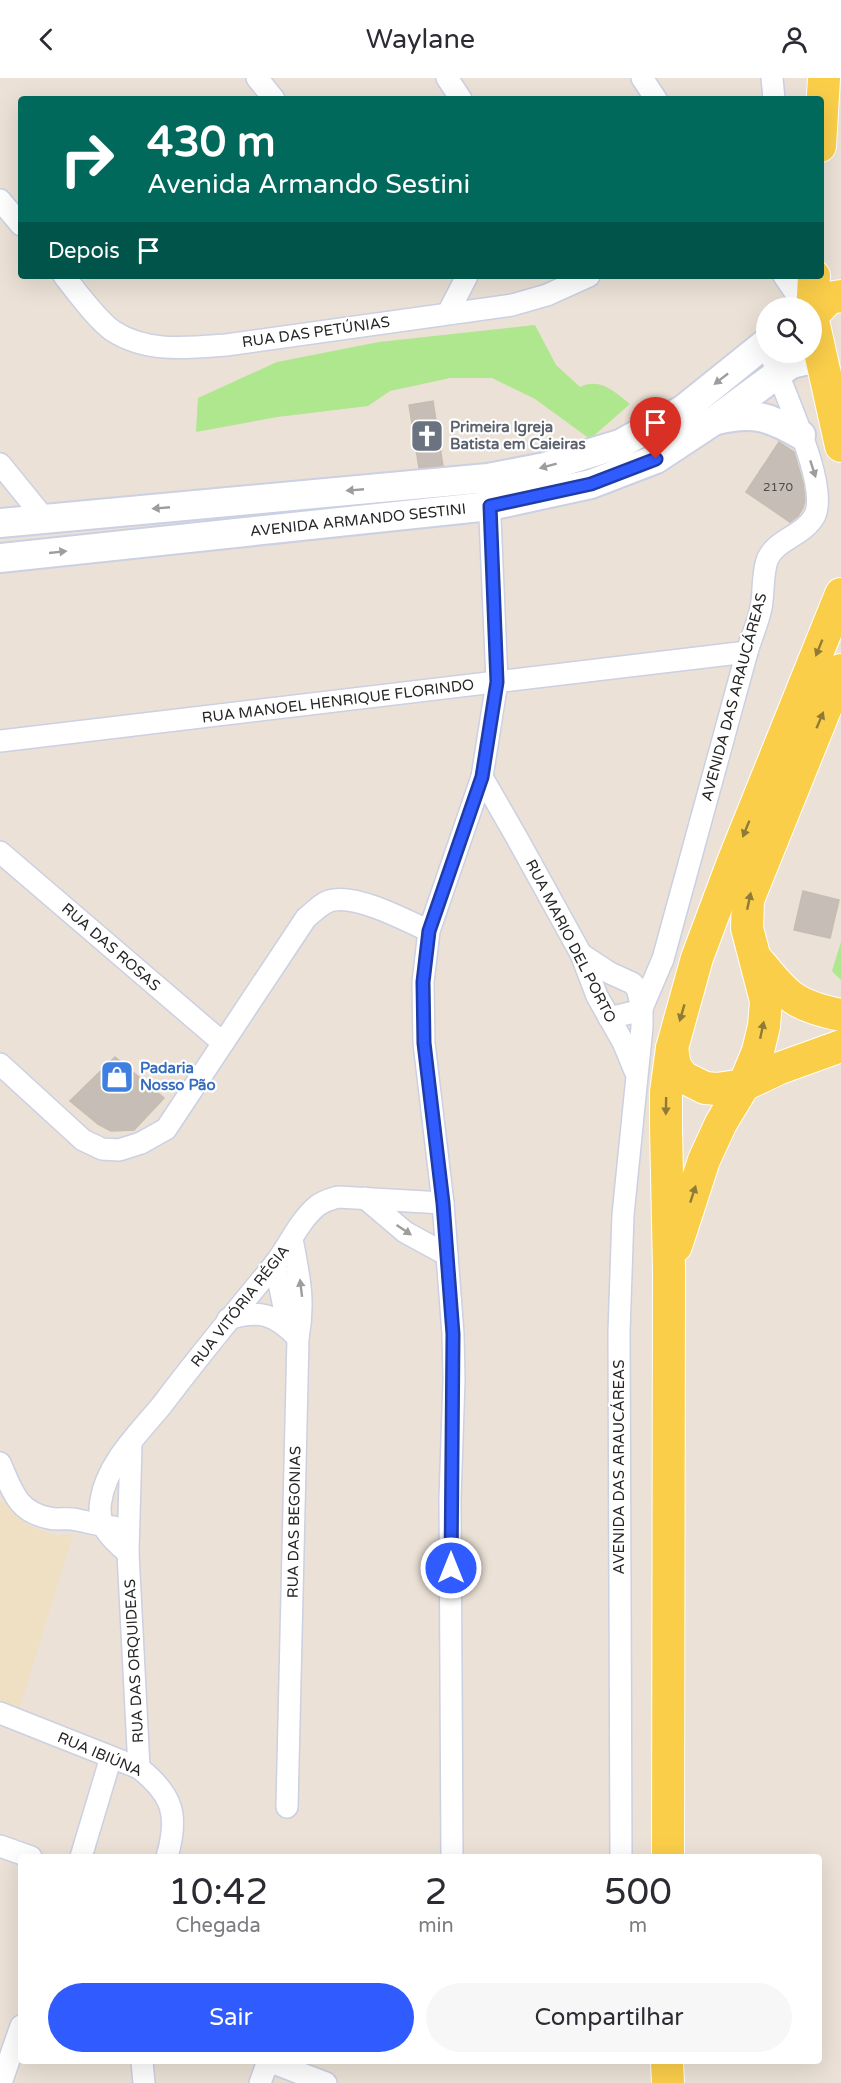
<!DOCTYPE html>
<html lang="pt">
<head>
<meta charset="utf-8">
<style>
  :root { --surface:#fff; --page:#f7f7f7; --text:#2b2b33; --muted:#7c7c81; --accent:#2f5bff }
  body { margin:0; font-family:"Varela Round",sans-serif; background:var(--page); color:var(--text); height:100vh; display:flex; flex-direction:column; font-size:22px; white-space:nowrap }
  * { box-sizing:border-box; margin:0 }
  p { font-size:20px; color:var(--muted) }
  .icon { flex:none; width:33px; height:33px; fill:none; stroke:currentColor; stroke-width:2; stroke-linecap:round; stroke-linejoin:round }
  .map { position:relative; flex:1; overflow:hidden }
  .details { position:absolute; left:18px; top:1776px; width:804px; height:210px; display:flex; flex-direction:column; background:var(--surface); border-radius:6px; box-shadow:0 6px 24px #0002 }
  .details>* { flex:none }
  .banner { position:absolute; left:18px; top:18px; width:806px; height:183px; border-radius:6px; box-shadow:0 6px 24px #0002; background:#00695c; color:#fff; overflow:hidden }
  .buttons { position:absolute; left:756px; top:219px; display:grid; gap:12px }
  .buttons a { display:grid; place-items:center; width:66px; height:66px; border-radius:50%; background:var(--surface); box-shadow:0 6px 24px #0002; font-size:30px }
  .pin { position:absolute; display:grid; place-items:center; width:51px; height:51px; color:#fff; margin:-62px -26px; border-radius:50% 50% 50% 0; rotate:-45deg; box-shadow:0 0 6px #0007 }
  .pin .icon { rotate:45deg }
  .me { position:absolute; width:66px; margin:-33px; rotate:0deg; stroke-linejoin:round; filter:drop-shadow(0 0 4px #0008) }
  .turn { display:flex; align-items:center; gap:21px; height:126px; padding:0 30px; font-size:27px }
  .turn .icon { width:78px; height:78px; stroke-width:2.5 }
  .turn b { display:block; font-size:42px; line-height:51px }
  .then { display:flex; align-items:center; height:57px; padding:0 30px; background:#0003; gap:12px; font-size:22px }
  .eta { display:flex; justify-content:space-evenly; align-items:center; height:102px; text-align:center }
  .eta b { font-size:36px; font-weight:600; line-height:42px }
  .primary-button { display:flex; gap:12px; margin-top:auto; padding:12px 30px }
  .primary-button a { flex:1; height:69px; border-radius:36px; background:var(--accent); color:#fff; font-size:24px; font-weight:600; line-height:69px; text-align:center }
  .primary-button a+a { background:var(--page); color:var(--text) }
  header { display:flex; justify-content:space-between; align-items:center; height:78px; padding:0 30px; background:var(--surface); font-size:27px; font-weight:600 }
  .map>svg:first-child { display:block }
  .education { fill:#efdfc3 }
  .green { fill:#aee78d }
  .building { fill:#c6beb6; stroke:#c6bdb0; stroke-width:1.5 }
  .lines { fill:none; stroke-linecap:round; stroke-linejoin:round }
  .street-casing { stroke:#cbd0e2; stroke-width:24 }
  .secondary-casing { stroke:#cbd0e2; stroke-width:32 }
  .primary-casing { stroke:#fff; stroke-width:34 }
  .street { stroke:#fff; stroke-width:21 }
  .secondary { stroke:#fff; stroke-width:28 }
  .primary { stroke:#fbce4a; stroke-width:32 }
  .oneway { fill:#9d9d9d }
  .oneway2 { fill:#907a38 }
  .route-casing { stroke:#1f3ba6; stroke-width:15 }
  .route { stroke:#2f5bff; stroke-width:10 }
  .labels { text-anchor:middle; stroke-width:4.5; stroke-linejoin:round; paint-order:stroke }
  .number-label { font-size:12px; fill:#4e4c4a }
  .street-label { font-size:15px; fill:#262626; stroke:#fff }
  .worship-label { font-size:15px; font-weight:bold; fill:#5b616d; stroke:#fff; text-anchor:start }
  .shop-label { font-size:15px; font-weight:bold; fill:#366cbe; stroke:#fff; text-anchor:start }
</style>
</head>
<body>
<header><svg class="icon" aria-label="back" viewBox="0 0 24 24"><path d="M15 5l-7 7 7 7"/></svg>Waylane<svg class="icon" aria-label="person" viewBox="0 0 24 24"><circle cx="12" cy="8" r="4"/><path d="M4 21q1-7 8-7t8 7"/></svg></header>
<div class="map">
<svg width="841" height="2005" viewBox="0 0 841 2005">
  <rect width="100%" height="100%" fill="#ebe1d6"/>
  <polygon class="education" points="0,1423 7,1425 27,1447 56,1458 73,1456 19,1632 0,1626"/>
  <g class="green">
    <path d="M535,247L556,287L580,309C600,299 615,314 630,326L590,361L535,321L492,300H450L390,313L368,328L277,339L196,354L198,320L277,284L379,264Z"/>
    <polygon points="841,864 841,902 832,893"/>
  </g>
  <g class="building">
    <polygon points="433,323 443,388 419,390 409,327"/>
    <polygon points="779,364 794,374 803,405 805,422 803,430 798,438 790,444 746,414"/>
    <polygon points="803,813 839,822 830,860 794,852"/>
    <polygon points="115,979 164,1020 134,1052 111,1053 98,1046 70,1023"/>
  </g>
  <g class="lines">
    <g class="street-casing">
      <g id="street">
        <polyline points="257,0 274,21"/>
        <polyline points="447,0 461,21"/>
        <polyline points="642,0 656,21"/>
        <polyline points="772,0 774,21"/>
        <polyline points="0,122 21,147"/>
        <path d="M64,198C77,214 97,242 113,253C147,275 188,270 226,267L512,227L547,217L589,198"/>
        <polyline points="784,198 806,230"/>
        <polyline points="448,235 467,198"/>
        <polyline points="0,386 44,440"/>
        <polyline points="0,663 747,574"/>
        <polyline points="482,699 517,760 581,876 597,918 623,964 635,993"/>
        <polyline points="0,774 223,965"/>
        <polyline points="581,876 610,895 632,905 637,910 642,930 642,949 623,1137 619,1254 621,1779"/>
        <path d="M609,940L634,934L642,930L663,881L747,574C751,560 758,545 761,530C764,516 762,493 768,480C777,461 805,457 815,437C829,405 781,310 770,274"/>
        <path d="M0,986L83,1062L102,1071L119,1072L141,1065L166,1051L306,840C315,833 323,823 334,822C360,818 405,842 429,853"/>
        <polyline points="365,1120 405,1154 447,1177"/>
        <polyline points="275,1185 288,1249"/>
        <path d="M228,1241C259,1231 275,1236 298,1260"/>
        <polyline points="131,1366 128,1475 139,1690"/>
        <path d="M0,1385C12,1412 17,1434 49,1440C57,1442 65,1440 72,1441C86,1443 100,1448 114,1449"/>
        <path d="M128,1475C110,1460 96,1447 101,1422C107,1385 139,1355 162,1327C198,1279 236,1233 274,1187C288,1169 299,1143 317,1128C323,1123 331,1121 338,1119L443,1125"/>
        <path d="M0,1635L139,1690C173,1717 179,1737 167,1779"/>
        <path d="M287,1729L298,1260C305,1224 299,1197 292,1161"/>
        <polyline points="0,1768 31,1779"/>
        <polyline points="81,1779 111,1679"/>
        <polyline points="452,1779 450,1421 454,1301 453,1256 443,1125 424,965 423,904 429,853 482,699 497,604 489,416"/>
        <polyline points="142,1983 144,2005"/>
        <polyline points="268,1983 326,2005"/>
        <polyline points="1,2005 21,1948"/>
        <polyline points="260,2005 268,1983"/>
      </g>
    </g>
    <g class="secondary-casing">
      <g id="secondary">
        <path d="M717,342C753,333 770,339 801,357"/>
        <polyline points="0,445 488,400 545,389 620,366 684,331 766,265"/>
        <polyline points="0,480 490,428 591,406 656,381 715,342 791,286 808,282 823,284"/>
      </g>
    </g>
    <g class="primary-casing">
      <g id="primary">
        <polyline points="820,68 824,0"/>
        <polyline points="814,198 812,238 841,368"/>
        <polyline points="812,238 829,220 841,218"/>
        <path d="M759,884C788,919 795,928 841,937"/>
        <polyline points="672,970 675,988 683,999 705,1010 717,1011 744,1007 780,990 841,968"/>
        <polyline points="676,1168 704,1082 721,1045 744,1007 758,973 764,948 766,923 747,850 748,822 841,592"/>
        <polyline points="668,1779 669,1192 666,1050 666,1014 672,970 697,880 733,784 841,516"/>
        <polyline points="667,1983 668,2005"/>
      </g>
    </g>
    <use href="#street" class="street"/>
    <use href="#secondary" class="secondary"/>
    <use href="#primary" class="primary"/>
  </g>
  <defs><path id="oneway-solid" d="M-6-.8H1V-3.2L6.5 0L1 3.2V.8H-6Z" transform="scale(1.5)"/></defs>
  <g class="oneway">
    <use href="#oneway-solid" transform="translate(721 301) rotate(142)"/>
    <use href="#oneway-solid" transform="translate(548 388) rotate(165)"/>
    <use href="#oneway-solid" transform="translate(813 391) rotate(72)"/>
    <use href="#oneway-solid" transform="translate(355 412) rotate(175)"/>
    <use href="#oneway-solid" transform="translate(161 430) rotate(175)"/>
    <use href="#oneway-solid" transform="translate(58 474) rotate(-6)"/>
    <use href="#oneway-solid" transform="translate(404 1152) rotate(34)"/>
    <use href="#oneway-solid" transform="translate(301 1210) rotate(-97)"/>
  </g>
  <g class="oneway2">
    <use href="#oneway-solid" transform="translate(819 570) rotate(112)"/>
    <use href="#oneway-solid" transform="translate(820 642) rotate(-67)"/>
    <use href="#oneway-solid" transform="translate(746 751) rotate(112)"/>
    <use href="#oneway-solid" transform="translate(749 823) rotate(-78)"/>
    <use href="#oneway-solid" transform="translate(682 935) rotate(106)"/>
    <use href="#oneway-solid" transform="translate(762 952) rotate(-78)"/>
    <use href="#oneway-solid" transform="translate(666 1028) rotate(91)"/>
    <use href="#oneway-solid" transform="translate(693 1116) rotate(-72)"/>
  </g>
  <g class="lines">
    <g class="route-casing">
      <polyline id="route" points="451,1490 453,1256 443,1125 424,965 423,904 429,853 482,699 497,604 490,428 591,406 656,381"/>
    </g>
    <use href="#route" class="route"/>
  </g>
  <defs>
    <g id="church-square" transform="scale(1.725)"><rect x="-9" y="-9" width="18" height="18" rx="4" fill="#6b7280" stroke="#fff"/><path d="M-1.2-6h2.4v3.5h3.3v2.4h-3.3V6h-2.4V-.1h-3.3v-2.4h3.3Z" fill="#fff"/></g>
    <g id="shop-square" transform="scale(1.725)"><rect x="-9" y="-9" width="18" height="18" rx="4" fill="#3f7fe0" stroke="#fff"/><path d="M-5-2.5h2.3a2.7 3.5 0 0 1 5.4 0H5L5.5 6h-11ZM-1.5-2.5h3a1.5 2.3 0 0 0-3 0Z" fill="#fff"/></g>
  </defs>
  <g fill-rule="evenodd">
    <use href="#church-square" x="427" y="358"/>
    <use href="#shop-square" x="117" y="999"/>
  </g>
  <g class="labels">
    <g class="number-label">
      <text x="778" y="413">2170</text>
    </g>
    <g class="street-label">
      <text transform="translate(316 254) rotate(-8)" y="5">RUA DAS PETÚNIAS</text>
      <text transform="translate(358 442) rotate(-6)" y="5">AVENIDA ARMANDO SESTINI</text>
      <text transform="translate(734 619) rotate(-75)" y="5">AVENIDA DAS ARAUCÁREAS</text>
      <text transform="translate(338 623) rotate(-7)" y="5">RUA MANOEL HENRIQUE FLORINDO</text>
      <text transform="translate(571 863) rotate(63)" y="5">RUA MARIO DEL PORTO</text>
      <text transform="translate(111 869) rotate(41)" y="5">RUA DAS ROSAS</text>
      <text transform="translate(240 1228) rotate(-52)" y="5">RUA VITÓRIA RÉGIA</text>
      <text transform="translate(619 1389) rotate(-90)" y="5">AVENIDA DAS ARAUCÁREAS</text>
      <text transform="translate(294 1444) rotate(-89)" y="5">RUA DAS BEGONIAS</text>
      <text transform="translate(134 1583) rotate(-93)" y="5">RUA DAS ORQUIDEAS</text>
      <text transform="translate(100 1676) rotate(23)" y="5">RUA IBIÚNA</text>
    </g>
    <g class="worship-label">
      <text x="450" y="354">Primeira Igreja<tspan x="450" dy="17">Batista em Caieiras</tspan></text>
    </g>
    <g class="shop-label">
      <text x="140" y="995">Padaria<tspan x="140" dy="17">Nosso Pão</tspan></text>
    </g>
  </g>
</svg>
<div class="buttons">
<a><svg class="icon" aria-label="search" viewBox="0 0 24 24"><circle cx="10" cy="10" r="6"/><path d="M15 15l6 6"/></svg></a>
</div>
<div class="pin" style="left:656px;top:381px;background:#d93025"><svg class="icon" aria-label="arrive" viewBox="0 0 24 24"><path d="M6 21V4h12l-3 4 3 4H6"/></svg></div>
<svg class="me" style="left:451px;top:1490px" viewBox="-20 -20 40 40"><circle r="17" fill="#2f5bff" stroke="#fff" stroke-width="3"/><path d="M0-11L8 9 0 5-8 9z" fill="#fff"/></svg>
<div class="banner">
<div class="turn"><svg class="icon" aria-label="right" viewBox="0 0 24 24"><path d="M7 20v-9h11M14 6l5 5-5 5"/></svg><div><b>430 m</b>Avenida Armando Sestini</div></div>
<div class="then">Depois<svg class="icon" aria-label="arrive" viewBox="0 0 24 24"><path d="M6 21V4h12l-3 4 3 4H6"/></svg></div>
</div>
<section class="details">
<div class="eta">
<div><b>10:42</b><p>Chegada</p></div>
<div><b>2</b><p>min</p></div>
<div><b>500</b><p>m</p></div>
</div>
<div class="primary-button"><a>Sair</a><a>Compartilhar</a></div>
</section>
</div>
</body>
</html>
